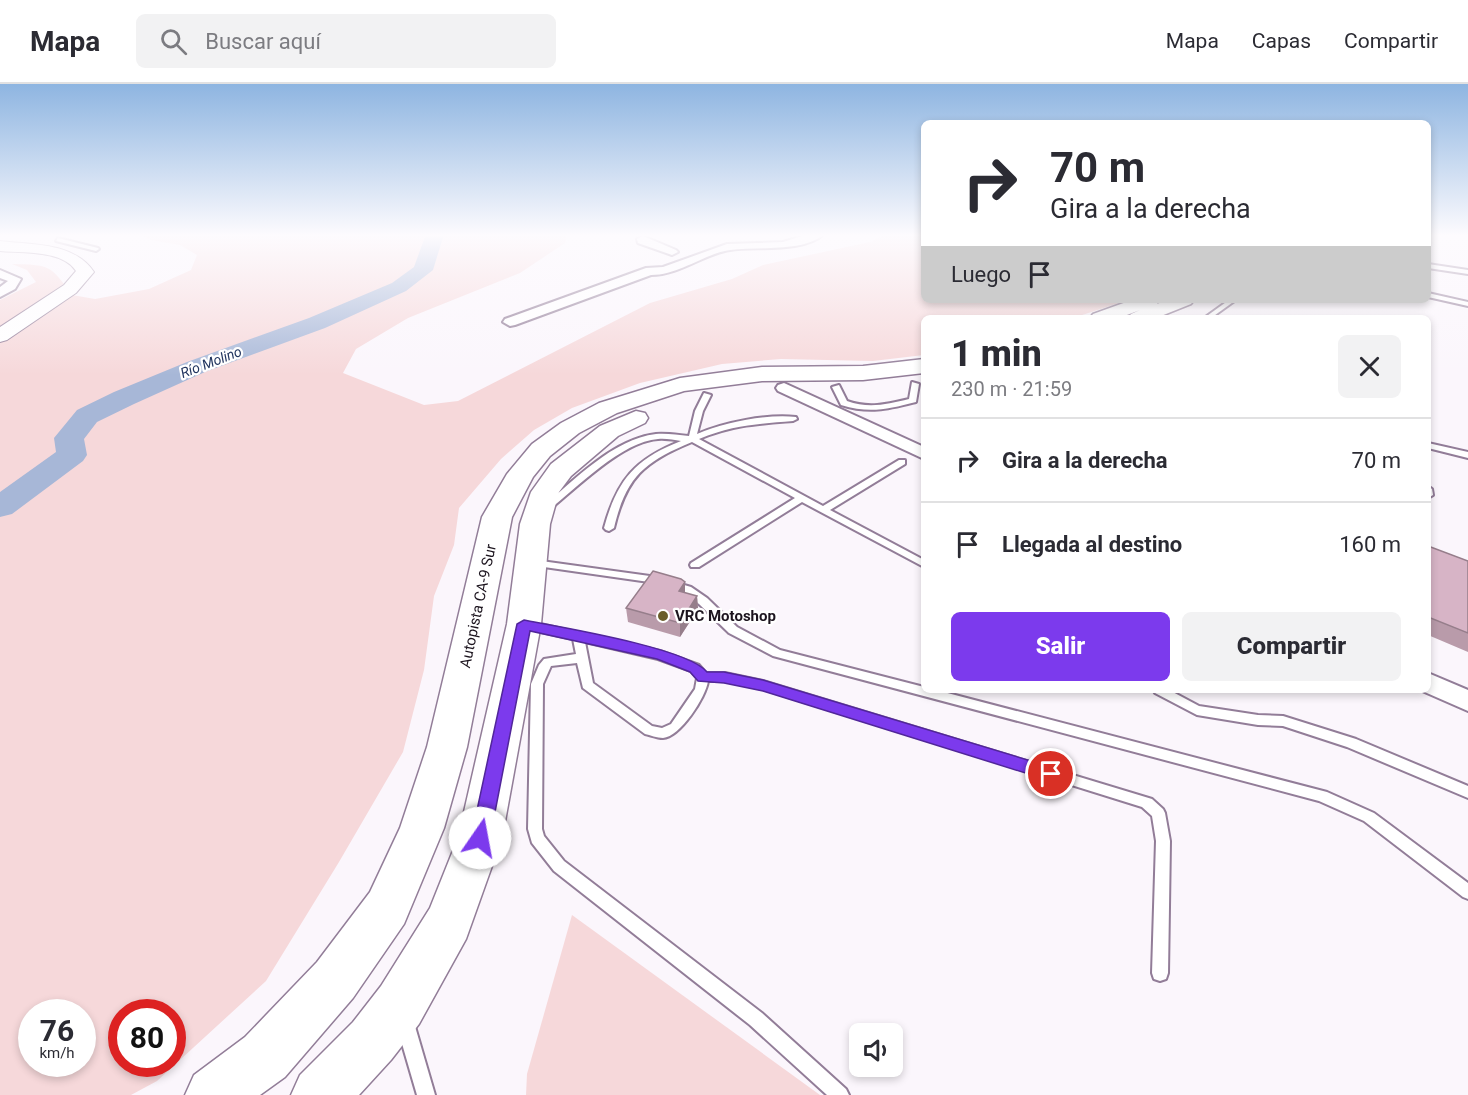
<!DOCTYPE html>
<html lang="es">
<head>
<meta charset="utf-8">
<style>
  :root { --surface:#fff; --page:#f2f2f3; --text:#2b2b33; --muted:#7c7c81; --line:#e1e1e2; --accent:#7c3aed }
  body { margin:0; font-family:Roboto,sans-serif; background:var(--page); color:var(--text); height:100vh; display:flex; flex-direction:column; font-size:22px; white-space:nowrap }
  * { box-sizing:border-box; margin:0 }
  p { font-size:20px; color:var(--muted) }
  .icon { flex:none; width:33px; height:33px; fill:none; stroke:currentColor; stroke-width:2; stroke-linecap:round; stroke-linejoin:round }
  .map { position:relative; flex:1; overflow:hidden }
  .details { position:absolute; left:921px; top:231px; width:510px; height:378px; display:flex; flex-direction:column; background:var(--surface); border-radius:9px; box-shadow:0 3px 9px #0003 }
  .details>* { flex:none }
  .guide { position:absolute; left:921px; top:36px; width:510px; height:183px; border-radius:9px; box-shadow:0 3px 9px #0003; background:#fff; color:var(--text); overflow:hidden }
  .fabs { position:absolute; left:849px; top:939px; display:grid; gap:12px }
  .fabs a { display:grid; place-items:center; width:54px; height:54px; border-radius:9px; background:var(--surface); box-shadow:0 3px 9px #0003; font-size:30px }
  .speed { position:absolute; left:18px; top:915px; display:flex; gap:12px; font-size:30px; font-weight:700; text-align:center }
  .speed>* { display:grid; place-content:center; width:78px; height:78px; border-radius:50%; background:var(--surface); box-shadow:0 3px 9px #0003; line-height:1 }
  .speed small { font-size:15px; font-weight:400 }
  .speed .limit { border:9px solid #d22; background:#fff; color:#111 }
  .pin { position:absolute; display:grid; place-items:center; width:51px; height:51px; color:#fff; margin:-26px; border:3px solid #fff; border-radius:50%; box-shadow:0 2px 6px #0007 }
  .me { position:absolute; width:66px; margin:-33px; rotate:12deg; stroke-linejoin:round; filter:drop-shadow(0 0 4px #0008) }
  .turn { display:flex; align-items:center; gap:21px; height:126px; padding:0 30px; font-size:27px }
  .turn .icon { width:78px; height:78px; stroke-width:2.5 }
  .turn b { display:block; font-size:42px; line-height:51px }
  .then { display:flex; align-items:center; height:57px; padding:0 30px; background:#0003; gap:12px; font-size:22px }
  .round { display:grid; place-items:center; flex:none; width:63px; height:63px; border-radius:9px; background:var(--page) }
  .headline { display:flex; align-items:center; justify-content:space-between; height:102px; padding:0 30px }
  h1 { font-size:36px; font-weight:800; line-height:45px }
  .primary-button { display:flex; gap:12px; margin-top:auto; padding:12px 30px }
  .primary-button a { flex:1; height:69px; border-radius:9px; background:var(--accent); color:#fff; font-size:24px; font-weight:800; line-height:69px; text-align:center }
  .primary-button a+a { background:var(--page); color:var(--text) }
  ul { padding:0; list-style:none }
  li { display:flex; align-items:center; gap:18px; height:84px; padding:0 30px; border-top:2px solid var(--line) }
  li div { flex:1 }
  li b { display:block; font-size:22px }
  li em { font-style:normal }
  header { display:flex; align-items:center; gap:36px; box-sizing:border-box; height:84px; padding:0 30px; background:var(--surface); border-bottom:2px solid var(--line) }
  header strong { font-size:28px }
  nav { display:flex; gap:33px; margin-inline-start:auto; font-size:21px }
  .search { width:420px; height:54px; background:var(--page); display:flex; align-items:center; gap:15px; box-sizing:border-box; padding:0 21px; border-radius:9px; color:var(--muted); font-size:22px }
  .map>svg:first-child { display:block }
  .green { fill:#f6d8da; fill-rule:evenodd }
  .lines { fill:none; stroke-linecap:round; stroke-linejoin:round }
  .river { fill:#a7b7d7; fill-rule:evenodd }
  .service-casing { stroke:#927d98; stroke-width:4 }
  .minor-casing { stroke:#927d98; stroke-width:4 }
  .secondary-casing { stroke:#927d98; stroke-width:2 }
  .trunk-casing { stroke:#927d98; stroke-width:3 }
  .service { fill:#fff; fill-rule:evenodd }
  .minor { fill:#fff; fill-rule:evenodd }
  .secondary { fill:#fff; fill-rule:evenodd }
  .trunk { fill:#fff; fill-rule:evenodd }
  .wall { fill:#b99baa }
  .shaded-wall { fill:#967e8b }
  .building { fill:#d7b4c6; stroke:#967e8b; stroke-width:1.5 }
  .route { fill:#7c3aed; stroke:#51269a; stroke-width:1.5 }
  .poi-dot { fill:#6a5d2a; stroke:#fff; stroke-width:2 }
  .labels { text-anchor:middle; stroke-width:4.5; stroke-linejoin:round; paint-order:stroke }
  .far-water-label { font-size:14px; font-style:italic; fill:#22355f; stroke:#fff }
  .street-label { font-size:15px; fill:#1c141e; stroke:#fff }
  .poi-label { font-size:15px; font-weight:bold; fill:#1c141e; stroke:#fff; text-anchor:start }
</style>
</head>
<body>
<header>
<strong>Mapa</strong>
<div class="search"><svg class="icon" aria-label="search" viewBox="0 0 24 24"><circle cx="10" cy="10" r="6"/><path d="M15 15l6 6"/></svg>Buscar aquí</div>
<nav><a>Mapa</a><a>Capas</a><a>Compartir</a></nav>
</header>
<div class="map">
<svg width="1468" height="1011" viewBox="0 0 1468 1011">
  <rect width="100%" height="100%" fill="#fbf6fc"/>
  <g class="green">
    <path d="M139,150H567L565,159L520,189L408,234L356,265L343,289L424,321L458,317L650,219L732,195L763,181L870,158L886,150H924V216H1128L1073,234H924V271L873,277L781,275L722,280L640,299L572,324L534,346L501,375L459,424L454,461L434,512L424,586L403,668L339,778L266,897L157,997L131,1011H0V216L36,198L27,186L12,180C49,181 50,180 72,211L95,215L149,205L191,186L197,171L180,161L151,156ZM32,928H82V980H32ZM122,928H172V980H122Z"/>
    <polygon points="572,831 820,1011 526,1011 527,990"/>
  </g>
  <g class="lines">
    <polygon class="river" points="426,150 444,150 433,186 406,207 325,244 205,288 134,320 97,338 84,355 87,371 83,377 12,430 0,433 0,408 56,368 54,354 77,326 114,308 187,278 309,234 392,199 414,183"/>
    <g class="service-casing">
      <g id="service">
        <polygon points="58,154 98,164 99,165 96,167 56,157"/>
        <polygon points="1428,180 1468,186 1468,190 1428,184"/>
        <polygon points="1428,209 1468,218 1468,222 1428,213"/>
        <polygon points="1229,216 1236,216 1211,234 1204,234"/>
        <path d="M912,298L919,300L916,318C888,325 870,330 841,321L832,303L839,301L847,317C869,325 888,320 909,315Z"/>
        <path d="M704,309L711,311L703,327L697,350C725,338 766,330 796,333L797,335L793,337C756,340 733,341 699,355L823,422L899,376H905V380L830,426L924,476V483L802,418L699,483H691L690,481L691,479L795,414L692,358C644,378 626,393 614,444L609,447L606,446L604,444C617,396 635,375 681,357C674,356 665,354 658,355C623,357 576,404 549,426H543L541,424L543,422C575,396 613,355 656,350C666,349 678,351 689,352L695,327Z"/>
        <polygon points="1428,359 1468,368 1468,374 1428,364"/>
        <polygon points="1428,402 1432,405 1433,411 1428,414"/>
        <polygon points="534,476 657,493 691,503 707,514 737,543 780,566 924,603 924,606 936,606 1327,708 1374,729 1468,799 1468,815 1463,813 1364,737 1319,717 773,572 729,549 699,520 683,507 656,499 530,481 529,479"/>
        <path d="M527,537L660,567L699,581L706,589H725L763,597L1152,715L1163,725L1165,729L1170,757L1168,889L1166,895L1160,897L1154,895L1152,889L1156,757L1152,732L1142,723L763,605L725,597H708C706,613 680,653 663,654C657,654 650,651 645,650L583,604L577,579L551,582L543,600L542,745L544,752L564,777L762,929L846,1005L849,1011H827L750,941L554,787L532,759L528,745L531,600L539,581L544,575L576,570L573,555L523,544L521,541ZM585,558L658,575L691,587L697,594L695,605L671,640L662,644L652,642L593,599Z"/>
        <polygon points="1153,606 1169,606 1199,622 1258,631 1283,632 1356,655 1468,702 1468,714 1347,663 1283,642 1258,641 1197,631 1155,609"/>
        <polygon points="405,930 411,933 414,939 435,1011 417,1011 396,939 399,933"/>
      </g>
    </g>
    <g class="minor-casing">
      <g id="minor">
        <path d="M809,150H824C803,169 757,162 730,166C703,170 680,191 651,191L515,241L510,242L503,238L505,235L646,184L663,183L727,160L783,158Z"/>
        <polygon points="643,152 676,166 678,168 672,171 638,159 637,155"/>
        <polygon points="0,186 21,195 15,205 0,213 0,203 8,197 0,194"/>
        <polygon points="784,299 924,363 924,375 778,307 776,304 778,301"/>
        <polygon points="1428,589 1468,606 1468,627 1420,606 1428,606"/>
      </g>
    </g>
    <g class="secondary-casing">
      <path id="secondary" d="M0,157C32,161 74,158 94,188L76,209L7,256L0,258V243L64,201L76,187C63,166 22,169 0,167Z"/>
    </g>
    <g class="trunk-casing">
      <g id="trunk">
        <polygon points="1132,216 1160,216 1157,220 1167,216 1194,216 1191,220 1156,234 1128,234 1131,230 1140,226 1119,234 1090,234 1093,230"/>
        <polygon points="924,275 924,289 863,296 762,297 684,307 617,329 579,349 550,372 533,393 512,433 467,663 444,744 404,840 353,914 285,993 260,1011 185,1011 194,991 245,953 317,878 370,808 400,744 427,663 482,433 507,390 532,360 561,339 599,319 680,294 762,283 863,282"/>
        <polygon points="636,327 645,329 648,334 645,339 618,352 571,392 559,408 550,440 541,540 502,754 466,855 419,940 391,976 359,1011 291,1011 300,991 353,938 381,902 430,824 458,754 507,540 520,440 531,408 551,380 600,342"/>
      </g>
    </g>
    <use href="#service" class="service"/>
    <use href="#minor" class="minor"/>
    <use href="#secondary" class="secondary"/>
    <use href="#trunk" class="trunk"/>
  </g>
  <g class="wall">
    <polygon points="1428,462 1468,477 1468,568 1428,551"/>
    <polygon points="685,509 697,512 698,525 680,553 628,538 626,524"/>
  </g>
  <g class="shaded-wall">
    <polygon points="685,498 685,512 679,507"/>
    <polygon points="697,512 698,525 680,553 680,539"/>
  </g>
  <g class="building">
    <polygon points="1428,462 1468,477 1468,549 1428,533"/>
    <polygon points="653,487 681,495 685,498 679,507 697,512 680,539 626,524"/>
  </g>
  <linearGradient id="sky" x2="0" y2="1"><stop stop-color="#8eb5e1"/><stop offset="0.52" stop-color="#fdfbfe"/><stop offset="1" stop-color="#fdfbfe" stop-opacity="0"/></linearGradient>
  <rect width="1468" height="291" fill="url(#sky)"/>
  <path class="route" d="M524,536C560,543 688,564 707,588H724L763,596L1051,683L1057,685L1059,690L1057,695L1051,697L763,607L724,599L698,597L690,588L657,575L530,547L490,754L487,760L480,762L474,760L471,754L517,540Z"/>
  <circle class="poi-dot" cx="663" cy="532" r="6"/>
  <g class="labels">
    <g class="far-water-label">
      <text transform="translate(211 278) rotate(-21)" y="5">Río Molino</text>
    </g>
    <g class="street-label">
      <text transform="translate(478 522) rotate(-78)" y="5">Autopista CA-9 Sur</text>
    </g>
    <g class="poi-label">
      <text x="675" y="537">VRC Motoshop</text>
    </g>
  </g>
</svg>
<div class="fabs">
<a><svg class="icon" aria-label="sound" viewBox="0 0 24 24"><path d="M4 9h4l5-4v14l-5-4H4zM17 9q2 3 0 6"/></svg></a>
</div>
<div class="speed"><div>76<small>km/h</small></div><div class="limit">80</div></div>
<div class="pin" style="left:1051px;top:690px;background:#d93025"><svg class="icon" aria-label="arrive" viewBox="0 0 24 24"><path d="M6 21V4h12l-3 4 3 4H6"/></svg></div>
<svg class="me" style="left:480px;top:754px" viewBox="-20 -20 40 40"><circle r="19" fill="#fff"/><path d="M0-13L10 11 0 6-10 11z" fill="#7c3aed"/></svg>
<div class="guide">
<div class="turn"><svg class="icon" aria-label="right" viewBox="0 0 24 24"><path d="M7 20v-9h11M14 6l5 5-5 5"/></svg><div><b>70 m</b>Gira a la derecha</div></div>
<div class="then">Luego<svg class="icon" aria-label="arrive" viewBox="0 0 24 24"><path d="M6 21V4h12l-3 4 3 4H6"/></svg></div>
</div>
<section class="details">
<div class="headline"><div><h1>1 min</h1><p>230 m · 21:59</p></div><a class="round"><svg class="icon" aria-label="close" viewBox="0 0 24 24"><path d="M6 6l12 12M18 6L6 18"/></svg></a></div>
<ul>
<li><svg class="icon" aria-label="right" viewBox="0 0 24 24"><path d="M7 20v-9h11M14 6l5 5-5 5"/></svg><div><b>Gira a la derecha</b></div><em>70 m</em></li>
<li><svg class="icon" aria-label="arrive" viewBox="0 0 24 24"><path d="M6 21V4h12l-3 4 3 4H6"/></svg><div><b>Llegada al destino</b></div><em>160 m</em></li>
</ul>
<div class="primary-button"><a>Salir</a><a>Compartir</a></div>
</section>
</div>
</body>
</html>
